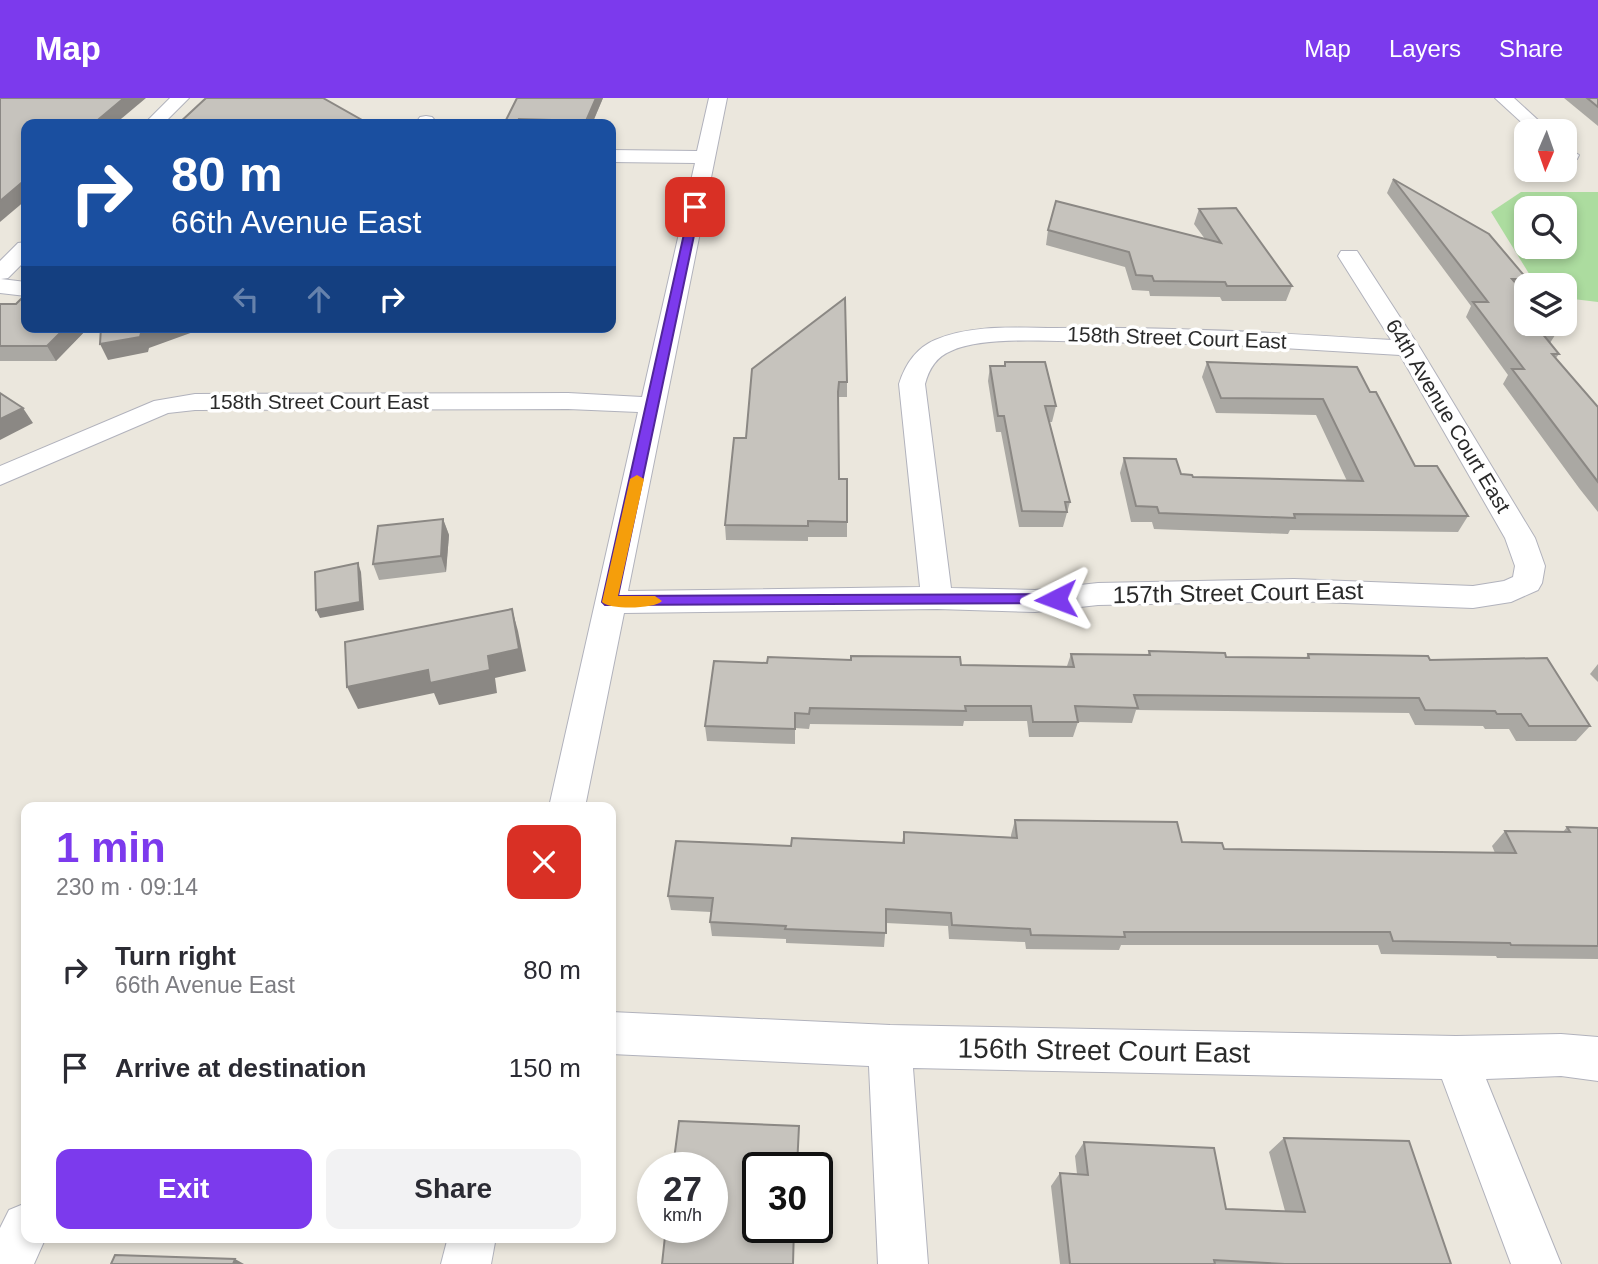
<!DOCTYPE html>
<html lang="en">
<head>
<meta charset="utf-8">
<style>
  :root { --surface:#fff; --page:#f2f2f3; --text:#2b2b33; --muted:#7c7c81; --accent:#7c3aed }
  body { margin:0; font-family:Arial,sans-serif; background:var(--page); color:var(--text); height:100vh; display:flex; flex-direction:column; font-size:26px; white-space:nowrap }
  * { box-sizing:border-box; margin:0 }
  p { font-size:23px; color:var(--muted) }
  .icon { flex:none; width:38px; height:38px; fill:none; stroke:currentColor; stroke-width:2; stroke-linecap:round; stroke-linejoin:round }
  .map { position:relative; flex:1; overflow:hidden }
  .panel { position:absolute; left:21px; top:704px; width:595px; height:441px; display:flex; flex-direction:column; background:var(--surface); border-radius:14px; box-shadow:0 4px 10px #0003 }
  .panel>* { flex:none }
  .banner { position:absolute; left:21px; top:21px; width:595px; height:214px; border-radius:14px; box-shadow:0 4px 10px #0003; background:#1a4fa0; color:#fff; overflow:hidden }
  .needle { width:46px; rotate:182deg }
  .tools { position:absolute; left:1514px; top:21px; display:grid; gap:14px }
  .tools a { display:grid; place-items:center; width:63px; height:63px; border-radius:14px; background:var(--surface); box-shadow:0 4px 10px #0003; font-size:35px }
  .speed { position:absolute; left:637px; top:1054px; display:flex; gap:14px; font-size:35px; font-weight:700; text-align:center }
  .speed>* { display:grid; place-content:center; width:91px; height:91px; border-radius:50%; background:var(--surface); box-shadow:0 4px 10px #0003; line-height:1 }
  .speed small { font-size:18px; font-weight:400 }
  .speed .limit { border:4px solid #111; border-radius:10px; background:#fff; color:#111 }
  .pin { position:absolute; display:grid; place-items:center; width:60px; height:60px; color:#fff; margin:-30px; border-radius:14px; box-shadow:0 4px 10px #0006 }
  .me { position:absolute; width:77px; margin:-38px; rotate:267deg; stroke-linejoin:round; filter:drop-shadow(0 0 5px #0008) }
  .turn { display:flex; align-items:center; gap:24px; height:147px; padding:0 35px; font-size:32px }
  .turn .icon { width:91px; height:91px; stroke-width:2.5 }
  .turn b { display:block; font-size:49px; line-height:60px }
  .lanes { display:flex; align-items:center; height:66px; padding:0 35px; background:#0003; justify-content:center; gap:35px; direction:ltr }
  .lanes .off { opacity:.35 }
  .round { display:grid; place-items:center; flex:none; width:74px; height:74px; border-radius:14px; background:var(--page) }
  .head { display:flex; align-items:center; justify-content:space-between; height:119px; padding:0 35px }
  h1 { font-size:42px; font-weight:700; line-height:52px; color:var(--accent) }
  .action { display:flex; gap:14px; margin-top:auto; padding:14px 35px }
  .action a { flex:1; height:80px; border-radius:14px; background:var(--accent); color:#fff; font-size:28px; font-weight:700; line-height:80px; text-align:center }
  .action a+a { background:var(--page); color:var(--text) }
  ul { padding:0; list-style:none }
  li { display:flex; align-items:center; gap:21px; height:98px; padding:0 35px }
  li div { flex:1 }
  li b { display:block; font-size:26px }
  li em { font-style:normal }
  header { display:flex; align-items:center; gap:42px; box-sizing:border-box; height:98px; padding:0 35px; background:var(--accent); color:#fff }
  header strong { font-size:33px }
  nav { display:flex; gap:38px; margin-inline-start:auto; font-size:24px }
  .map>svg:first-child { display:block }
  .green { fill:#acdc9f; fill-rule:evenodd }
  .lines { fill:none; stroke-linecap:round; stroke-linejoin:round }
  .minor-casing { stroke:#b1b2bc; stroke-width:2 }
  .minor { fill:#fff; fill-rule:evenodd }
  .wall { fill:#aaa8a3 }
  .shaded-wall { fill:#8b8884 }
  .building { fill:#c6c3bd; stroke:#8b8884; stroke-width:2 }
  .route { fill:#7c3aed; stroke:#51269a; stroke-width:2 }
  .slow { fill:#f59e0b }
  .labels { text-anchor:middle; stroke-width:7; stroke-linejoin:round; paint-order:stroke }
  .far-street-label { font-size:21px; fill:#2a2a2a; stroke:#fff }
  .street-label { font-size:24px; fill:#2a2a2a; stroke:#fff }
  .near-street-label { font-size:28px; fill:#2a2a2a; stroke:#fff }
</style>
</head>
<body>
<header>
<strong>Map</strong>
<nav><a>Map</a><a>Layers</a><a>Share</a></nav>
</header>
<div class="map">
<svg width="1598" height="1166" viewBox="0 0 1598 1166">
  <rect width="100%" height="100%" fill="#ebe7dd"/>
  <path class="green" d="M1521,94H1598V204L1565,200L1564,187H1536L1491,114ZM1526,110H1564V149H1526Z"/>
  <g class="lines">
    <g class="minor-casing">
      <g id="minor">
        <polygon points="170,0 189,0 163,26 144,26"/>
        <path d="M709,0H727L628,493L920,489L899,286C905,267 916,250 935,242C972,226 1017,230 1056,230C1168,228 1279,235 1391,242L1338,158L1341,153H1357L1420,250L1535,440L1545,468L1542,485L1538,492L1511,504L1473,510L1294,503L1098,507L1035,514L937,511L624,515L585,709H549L638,314L568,311L195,312L168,315L0,387V368L154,303L195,296L568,295L642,299L695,65L611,64V52L697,53ZM1099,244L1232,247L1400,257L1505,440L1515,468L1513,479L1504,483L1473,488L1294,481L1098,485L1035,492L951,490L925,286C929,271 936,259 951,253C984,237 1061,244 1099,244Z"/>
        <polygon points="1495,0 1514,0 1550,33 1531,33"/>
        <polygon points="426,18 432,19 438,26 419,26 417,23 420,19"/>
        <polygon points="1564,48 1579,57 1577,61 1564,61"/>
        <polygon points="26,144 26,162 8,180 1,181 26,184 26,198 0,195 0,163 18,145"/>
        <polygon points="611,914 890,927 1456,938 1561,936 1598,939 1598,983 1561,978 1486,981 1561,1166 1511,1166 1442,981 913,970 928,1166 878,1166 869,968 611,956"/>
        <polygon points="26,1105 26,1139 46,1139 34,1166 0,1166 0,1130 9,1112"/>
        <polygon points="448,1139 496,1139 491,1166 441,1166"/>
      </g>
    </g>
    <use href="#minor" class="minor"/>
  </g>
  <g class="wall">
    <polygon points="517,0 603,0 592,26 504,26"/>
    <polygon points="1564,0 1598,0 1598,28"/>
    <polygon points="1393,81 1527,181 1521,191 1557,234 1550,245 1559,256 1556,260 1598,309 1598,414 1579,390 1503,286 1508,277 1466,219 1471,208 1387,95"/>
    <polygon points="1199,111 1292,188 1286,203 1222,203 1220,199 1150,198 1149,193 1132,192 1125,169 1046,147 1048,132 1205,141 1194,126"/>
    <polygon points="0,206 16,206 26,229 89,229 56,263 0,263"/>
    <polygon points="1005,264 1056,308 1052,324 1049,324 1070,404 1063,429 1019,429 1001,334 996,334 988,283 990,268 1004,268"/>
    <polygon points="1207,264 1370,294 1415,368 1468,418 1458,434 1290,432 1288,436 1154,431 1152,424 1131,424 1120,375 1124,360 1193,379 1347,383 1316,317 1216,315 1202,279"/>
    <polygon points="752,271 847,284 847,299 839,299 838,305 839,381 847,424 847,439 808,439 808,443 726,442 725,427 746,340"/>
    <polygon points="443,421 449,437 446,474 379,482 373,466"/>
    <polygon points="1149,553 1226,559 1306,560 1308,556 1430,562 1590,628 1576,643 1516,643 1509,631 1485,631 1483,628 1415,627 1409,615 1136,612 1132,625 1078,624 1073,639 1029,639 1027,623 964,623 963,628 810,626 809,631 795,630 795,646 707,643 705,628 767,565 1067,568 1071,556 1148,557"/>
    <polygon points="1598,566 1598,584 1590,576"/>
    <polygon points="1015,722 1182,744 1224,751 1495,755 1492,748 1505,733 1563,734 1567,729 1598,730 1598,861 1497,860 1496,858 1381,856 1378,847 1121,847 1119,852 1026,851 1025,844 949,841 948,828 886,825 884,849 786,845 786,841 712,838 710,824 711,814 671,812 668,798 791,748 902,745 904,734 1011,739 1011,737"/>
    <polygon points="1284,1040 1451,1166 1060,1166 1051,1088 1060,1075 1077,1076 1075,1058 1084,1044 1226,1111 1285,1113 1269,1054"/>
  </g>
  <g class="shaded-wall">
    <polygon points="124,0 146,0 115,26 93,26"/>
    <polygon points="596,0 603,0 592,26 586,26 586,23"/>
    <polygon points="613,70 615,84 611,85 611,71"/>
    <polygon points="26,81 26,102 0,124 0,103"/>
    <polygon points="66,229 89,229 56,263 47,248"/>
    <polygon points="157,229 207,229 149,250 148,254 108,262 100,246 141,235"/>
    <polygon points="23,310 33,325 0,342 0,321"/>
    <polygon points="443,421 449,437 446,474 441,458"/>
    <polygon points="358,465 361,474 364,512 320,520 316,512"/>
    <polygon points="512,511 518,533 526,573 495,580 497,595 439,607 434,595 358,611 347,589 488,558"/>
    <polygon points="235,1161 244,1166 233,1166"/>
  </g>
  <g class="building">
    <polygon points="0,0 124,0 93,26 26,26 26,81 0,103"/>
    <polygon points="206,0 323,0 369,26 178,26"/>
    <polygon points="517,0 596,0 586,23 518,21 529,26 504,26"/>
    <polygon points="1587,0 1598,0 1598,9"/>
    <polygon points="1393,81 1489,136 1527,181 1512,181 1526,197 1526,226 1550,226 1557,234 1541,234 1559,256 1552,256 1598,309 1598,384 1512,271 1524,271 1473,204 1488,204"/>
    <polygon points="1056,103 1221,145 1199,111 1236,110 1292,188 1227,188 1225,184 1154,183 1152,178 1136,177 1129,154 1048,132"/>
    <polygon points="26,196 26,229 66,229 47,248 0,248 0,206 16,206"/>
    <polygon points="845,200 847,284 839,284 838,294 839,381 847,381 847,424 808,423 808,428 725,427 734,340 746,340 752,271"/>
    <polygon points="101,229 157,229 141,235 140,239 100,246"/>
    <polygon points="1005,264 1045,264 1056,308 1045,308 1070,404 1065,404 1067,414 1022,413 1004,318 998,318 990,268 1005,268"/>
    <polygon points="1207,264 1357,269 1370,294 1376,294 1415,368 1437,368 1468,418 1294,416 1295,420 1159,415 1157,409 1136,408 1124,360 1176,361 1181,376 1192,377 1193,379 1363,383 1323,301 1221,300"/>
    <polygon points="0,295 23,310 0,321"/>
    <polygon points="443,421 441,458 373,466 378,428"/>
    <polygon points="358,465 360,504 316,512 315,474"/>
    <polygon points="512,511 519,551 488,558 490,572 430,585 428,572 347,589 345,544"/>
    <polygon points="1149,553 1225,555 1226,559 1309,560 1308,556 1428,558 1430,562 1547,560 1590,628 1529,628 1521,616 1497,616 1495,613 1425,612 1419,600 1134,597 1138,610 1075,608 1078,624 1033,624 1031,608 965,608 966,613 810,610 809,616 795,615 795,631 705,628 714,563 767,565 768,559 851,562 851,558 960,559 961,567 1074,569 1071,556 1150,557"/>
    <polygon points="1015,722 1177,724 1182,744 1222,745 1224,751 1516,755 1505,733 1570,734 1567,729 1598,730 1598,848 1511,847 1510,845 1393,843 1390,834 1124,834 1125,839 1031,837 1030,831 952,827 951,815 886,811 886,835 785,831 786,828 710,824 713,800 668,798 676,743 791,748 792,740 904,745 904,734 1017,740"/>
    <polygon points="679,1023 799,1028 797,1069 758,1069 758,1129 794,1129 793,1166 662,1166 666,1129 712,1129 712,1069 673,1069"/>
    <polygon points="1284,1040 1409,1043 1451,1166 1285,1166 1214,1162 1215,1166 1070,1166 1060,1075 1088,1077 1084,1044 1214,1050 1226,1111 1305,1114"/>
    <polygon points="115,1157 235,1161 233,1166 111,1166"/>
  </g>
  <polygon class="route" points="695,106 700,109 618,498 1056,496 1064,501 1061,505 605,507 602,504 690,109"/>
  <path class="slow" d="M637,377L644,381L618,498H655L662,503C655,511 610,512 602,504L630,381Z"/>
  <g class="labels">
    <g class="far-street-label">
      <text transform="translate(1177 240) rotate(2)" y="7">158th Street Court East</text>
      <text x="319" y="311">158th Street Court East</text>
      <text transform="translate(1448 318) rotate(59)" y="7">64th Avenue Court East</text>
    </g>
    <g class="street-label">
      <text transform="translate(1238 495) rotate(-1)" y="8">157th Street Court East</text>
    </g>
    <g class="near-street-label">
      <text transform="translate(1104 952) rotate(1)" y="10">156th Street Court East</text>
    </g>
  </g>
</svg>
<div class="tools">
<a><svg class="needle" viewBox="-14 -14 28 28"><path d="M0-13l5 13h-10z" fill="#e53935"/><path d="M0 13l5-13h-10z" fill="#7c7c81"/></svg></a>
<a><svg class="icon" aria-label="search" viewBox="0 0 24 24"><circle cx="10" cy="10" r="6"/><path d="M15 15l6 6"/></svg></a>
<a><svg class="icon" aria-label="layers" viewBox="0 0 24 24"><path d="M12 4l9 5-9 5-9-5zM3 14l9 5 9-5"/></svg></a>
</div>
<div class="speed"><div>27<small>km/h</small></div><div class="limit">30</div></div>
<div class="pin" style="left:695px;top:109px;background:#d93025"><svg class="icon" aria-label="arrive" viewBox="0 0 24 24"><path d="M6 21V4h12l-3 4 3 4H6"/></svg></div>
<svg class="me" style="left:1056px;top:501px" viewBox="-20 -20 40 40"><path d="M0-17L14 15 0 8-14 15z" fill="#7c3aed" stroke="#fff" stroke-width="4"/></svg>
<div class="banner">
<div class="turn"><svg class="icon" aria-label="right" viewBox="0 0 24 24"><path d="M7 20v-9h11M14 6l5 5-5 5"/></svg><div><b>80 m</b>66th Avenue East</div></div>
<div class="lanes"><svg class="icon off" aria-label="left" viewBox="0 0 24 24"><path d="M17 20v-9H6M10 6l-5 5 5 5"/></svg><svg class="icon off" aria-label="ahead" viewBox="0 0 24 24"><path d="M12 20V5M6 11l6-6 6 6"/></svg><svg class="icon" aria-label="right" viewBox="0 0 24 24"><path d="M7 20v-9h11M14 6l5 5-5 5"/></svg></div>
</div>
<section class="panel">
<div class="head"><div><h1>1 min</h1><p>230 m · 09:14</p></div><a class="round" style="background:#d93025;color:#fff"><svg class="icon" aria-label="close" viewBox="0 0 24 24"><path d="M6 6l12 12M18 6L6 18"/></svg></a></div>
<ul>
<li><svg class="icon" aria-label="right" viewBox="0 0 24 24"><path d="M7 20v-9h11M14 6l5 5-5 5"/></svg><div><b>Turn right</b><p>66th Avenue East</p></div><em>80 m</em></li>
<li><svg class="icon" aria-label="arrive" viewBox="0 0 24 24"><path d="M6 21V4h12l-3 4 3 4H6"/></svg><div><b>Arrive at destination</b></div><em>150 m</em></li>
</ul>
<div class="action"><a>Exit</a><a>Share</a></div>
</section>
</div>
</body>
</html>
